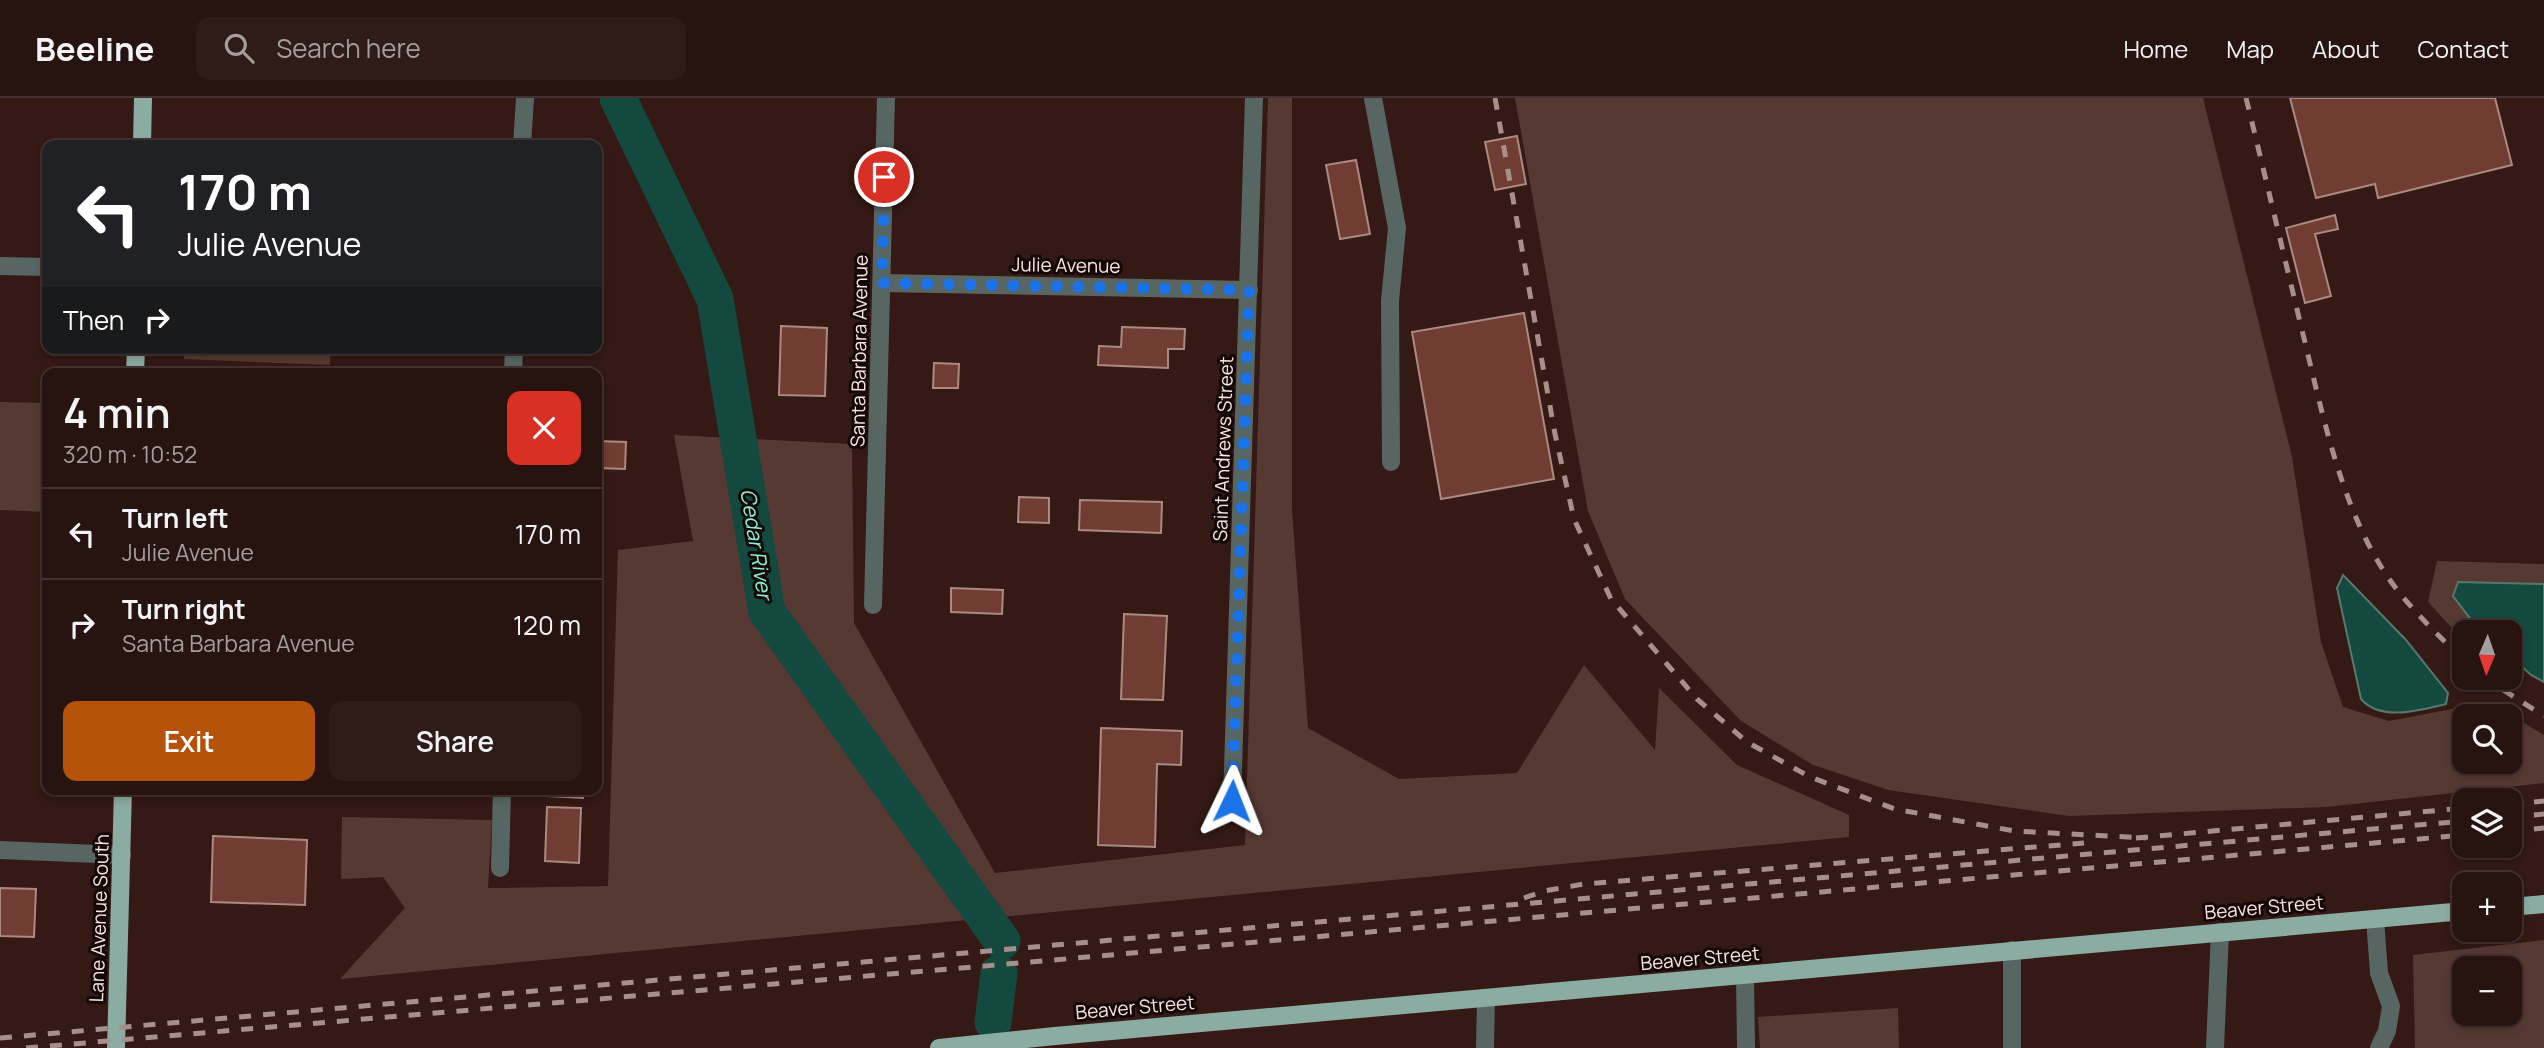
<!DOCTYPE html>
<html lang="en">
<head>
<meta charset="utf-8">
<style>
  :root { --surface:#27130f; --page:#2f1c18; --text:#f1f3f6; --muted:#a49e9e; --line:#43322f; --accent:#b45309 }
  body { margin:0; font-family:Manrope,sans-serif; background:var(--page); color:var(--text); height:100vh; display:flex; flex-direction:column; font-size:26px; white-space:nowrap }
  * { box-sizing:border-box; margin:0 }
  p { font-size:23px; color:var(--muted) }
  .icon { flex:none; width:38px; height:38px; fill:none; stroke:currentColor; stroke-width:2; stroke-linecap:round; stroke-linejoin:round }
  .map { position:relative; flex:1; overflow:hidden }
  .details { position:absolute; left:42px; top:270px; width:560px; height:427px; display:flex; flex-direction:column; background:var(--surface); border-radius:14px; box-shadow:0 4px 10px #0003,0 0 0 2px var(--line) }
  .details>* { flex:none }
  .top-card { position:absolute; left:42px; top:42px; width:560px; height:214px; border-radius:14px; box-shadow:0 4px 10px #0003,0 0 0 2px var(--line); background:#202124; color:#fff; overflow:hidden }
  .needle { width:46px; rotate:182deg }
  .tools { position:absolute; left:2452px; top:522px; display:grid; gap:14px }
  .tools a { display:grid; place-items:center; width:70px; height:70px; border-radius:14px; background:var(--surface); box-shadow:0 4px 10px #0003,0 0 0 2px var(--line); font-size:35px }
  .pin { position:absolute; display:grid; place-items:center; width:60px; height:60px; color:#fff; margin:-30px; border:4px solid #fff; border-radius:50%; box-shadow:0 2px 7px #0007 }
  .me { position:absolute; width:77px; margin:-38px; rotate:2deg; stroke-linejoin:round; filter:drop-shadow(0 0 5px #0008) }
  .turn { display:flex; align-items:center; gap:24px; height:147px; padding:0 21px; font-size:32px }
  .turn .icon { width:91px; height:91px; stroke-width:2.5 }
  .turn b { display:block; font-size:49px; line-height:60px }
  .then { display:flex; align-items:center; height:66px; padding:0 21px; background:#0003; gap:14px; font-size:26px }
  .round { display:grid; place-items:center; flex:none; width:74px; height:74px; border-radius:14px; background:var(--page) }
  .summary { display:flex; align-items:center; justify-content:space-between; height:119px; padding:0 21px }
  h1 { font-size:42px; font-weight:600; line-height:52px }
  .cta { display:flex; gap:14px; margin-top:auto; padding:14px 21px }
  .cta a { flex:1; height:80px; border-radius:14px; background:var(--accent); color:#fff; font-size:28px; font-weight:600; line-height:80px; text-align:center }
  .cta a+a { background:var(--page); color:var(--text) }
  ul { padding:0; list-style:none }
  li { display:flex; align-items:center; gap:21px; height:91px; padding:0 21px; border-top:2px solid var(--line) }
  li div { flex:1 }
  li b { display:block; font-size:26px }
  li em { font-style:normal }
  header { display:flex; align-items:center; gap:42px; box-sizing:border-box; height:98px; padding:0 35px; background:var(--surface); border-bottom:2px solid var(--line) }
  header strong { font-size:33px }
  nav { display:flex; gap:38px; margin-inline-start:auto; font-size:24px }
  .search { width:490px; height:63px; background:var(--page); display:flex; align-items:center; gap:18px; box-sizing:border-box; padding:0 24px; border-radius:14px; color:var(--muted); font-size:26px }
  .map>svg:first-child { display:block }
  .green { fill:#573933; fill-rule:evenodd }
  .water { fill:#13493e; stroke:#58786f; stroke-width:2 }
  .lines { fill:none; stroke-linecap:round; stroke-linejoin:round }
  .river { stroke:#13493e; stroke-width:37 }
  .building { fill:#703d33; stroke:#ac8981; stroke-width:2 }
  .minor { stroke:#576662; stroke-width:18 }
  .major { stroke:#8baca2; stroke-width:18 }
  .rail { stroke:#a7908b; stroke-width:5; stroke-dasharray:12 12; stroke-linecap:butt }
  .route { stroke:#1a73e8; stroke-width:12; stroke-dasharray:0 21.6 }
  .labels { text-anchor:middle; stroke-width:6; stroke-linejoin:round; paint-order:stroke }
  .street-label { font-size:19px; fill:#fae6e2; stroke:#130806 }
  .water-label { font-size:21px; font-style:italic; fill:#89f1d7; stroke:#130806 }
</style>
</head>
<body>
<header>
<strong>Beeline</strong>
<div class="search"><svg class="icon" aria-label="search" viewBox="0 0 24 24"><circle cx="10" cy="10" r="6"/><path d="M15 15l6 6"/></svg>Search here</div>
<nav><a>Home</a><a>Map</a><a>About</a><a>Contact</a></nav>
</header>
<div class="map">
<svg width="2544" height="950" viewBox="0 0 2544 950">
  <rect width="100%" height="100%" fill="#341914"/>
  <g class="green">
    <polygon points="1268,0 1292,0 1292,412 1308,630 1399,681 1517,675 1584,567 1655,652 1659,590 1737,667 1849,717 1849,739 340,881 405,810 383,779 341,781 342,719 492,722 488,790 608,788 618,452 693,443 674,337 852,346 854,525 995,775 1245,747"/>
    <path d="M1515,0H2203L2292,359L2321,544L2343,609L2389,623L2489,604L2544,637V685L2326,709L2069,718L1888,692L1813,667L1741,623L1625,501L1588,413ZM2464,618H2510V663H2464Z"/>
    <polygon points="184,250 330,250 330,267 184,261"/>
    <polygon points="0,304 47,305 47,414 0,412"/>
    <polygon points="2437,463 2544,466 2544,486 2458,484 2454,498 2481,534 2464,534 2464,543 2428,504"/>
    <path d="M2544,842V950H2415L2413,857ZM2464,870H2510V915H2464Z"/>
    <polygon points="1898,910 1899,950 1760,950 1758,919"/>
  </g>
  <g class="water">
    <path d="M2343,477L2406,542L2448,595L2446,606C2420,612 2381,624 2361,601L2337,490Z"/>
    <polygon points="2458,484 2544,486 2544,584 2531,577 2510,558 2510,534 2479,532 2453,498"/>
  </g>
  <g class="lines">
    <g class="river">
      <polyline points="618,0 715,201 767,514 1002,843"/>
      <polyline points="993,924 999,875"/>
    </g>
  </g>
  <g class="building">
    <polygon points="2290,0 2495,0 2512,67 2378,100 2375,86 2316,100"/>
    <polygon points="1517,38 1526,86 1495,92 1485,44"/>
    <polygon points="1356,62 1370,136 1340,141 1326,67"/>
    <polygon points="2335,117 2338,131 2315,136 2331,198 2305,205 2286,130"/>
    <polygon points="1524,215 1554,381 1441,401 1412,234"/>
    <polygon points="781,228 827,230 825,298 779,297"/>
    <polygon points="1122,229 1185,231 1184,251 1168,251 1168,270 1098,267 1099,248 1121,249"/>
    <polygon points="934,265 959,266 958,290 933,290"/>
    <polygon points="597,343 626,344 625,371 597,370"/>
    <polygon points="1019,399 1049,400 1049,425 1018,424"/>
    <polygon points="1080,402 1162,404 1161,435 1079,432"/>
    <polygon points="951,490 1003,492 1002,516 951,514"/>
    <polygon points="1124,516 1167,518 1163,602 1121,601"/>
    <polygon points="1101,630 1182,633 1181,667 1157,666 1155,749 1098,747"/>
    <polygon points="548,691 583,691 583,700 548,698"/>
    <polygon points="547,709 581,710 579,765 545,763"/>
    <polygon points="213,738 307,742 305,807 211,804"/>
    <polygon points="0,790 36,791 34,839 0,838"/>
  </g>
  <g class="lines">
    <g class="minor">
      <polyline points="1373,0 1397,130 1390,203 1391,364"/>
      <polyline points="522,47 525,0"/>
      <polyline points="0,168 47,169"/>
      <polyline points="882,185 1249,192"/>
      <polyline points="513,275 514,250"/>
      <polyline points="873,507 886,0"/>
      <polyline points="1232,703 1254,0"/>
      <polyline points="0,752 122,757"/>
      <polyline points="500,770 502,691"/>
      <polyline points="2375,821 2379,875 2391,908 2387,933 2379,950"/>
      <polyline points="1745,877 1746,950"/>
      <polyline points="1485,950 1486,900"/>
      <polyline points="2012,950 2012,852"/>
      <polyline points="2215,950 2220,834"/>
    </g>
    <g class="major">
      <polyline points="142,47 143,0"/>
      <polyline points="135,275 136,250"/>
      <polyline points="2510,809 2544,806"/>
      <polyline points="116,950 123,691"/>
      <polyline points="939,950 1055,938 2464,813"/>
    </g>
    <g class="rail">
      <polyline points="1495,0 1555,336 1574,421 1611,501 1697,601 1747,644 1810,679 1895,711 2014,733 2146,740"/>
      <path d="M2246,0C2265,77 2283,154 2302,232C2323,317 2343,423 2398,493C2418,518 2441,540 2464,562"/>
      <polyline points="2483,579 2544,618"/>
      <polyline points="2510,706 2544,703"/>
      <polyline points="2510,719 2544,716"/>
      <polyline points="2510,733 2544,730"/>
      <polyline points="2136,740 2464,710"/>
      <polyline points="1524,800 1544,793 1584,786 2084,745"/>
      <polyline points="0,940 2464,723"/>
      <polyline points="26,950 1031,864 2464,737"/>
    </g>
  </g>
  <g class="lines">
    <polyline class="route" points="884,79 882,185 1249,192 1232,703"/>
  </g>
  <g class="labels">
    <g class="street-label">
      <text transform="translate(1066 167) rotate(1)" y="7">Julie Avenue</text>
      <text transform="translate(859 253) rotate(-89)" y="7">Santa Barbara Avenue</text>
      <text transform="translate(1223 351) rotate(-88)" y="7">Saint Andrews Street</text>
      <text transform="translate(2264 809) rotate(-5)" y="7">Beaver Street</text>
      <text transform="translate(99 820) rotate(-88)" y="7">Lane Avenue South</text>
      <text transform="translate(1700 860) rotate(-5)" y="7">Beaver Street</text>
      <text transform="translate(1135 909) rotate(-5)" y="7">Beaver Street</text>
    </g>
    <g class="water-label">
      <text transform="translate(756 446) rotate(81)" y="7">Cedar River</text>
    </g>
  </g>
</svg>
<div class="tools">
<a><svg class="needle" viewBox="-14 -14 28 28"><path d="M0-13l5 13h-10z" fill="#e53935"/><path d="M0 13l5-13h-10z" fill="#a49e9e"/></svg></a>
<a><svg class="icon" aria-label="search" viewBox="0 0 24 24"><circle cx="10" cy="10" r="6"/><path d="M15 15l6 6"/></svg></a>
<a><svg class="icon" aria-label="layers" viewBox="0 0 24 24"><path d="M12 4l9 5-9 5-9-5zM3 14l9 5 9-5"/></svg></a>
<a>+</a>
<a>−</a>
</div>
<div class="pin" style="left:884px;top:79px;background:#d93025"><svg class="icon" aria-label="arrive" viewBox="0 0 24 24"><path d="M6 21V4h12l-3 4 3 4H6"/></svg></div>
<svg class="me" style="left:1232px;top:703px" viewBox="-20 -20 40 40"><path d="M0-17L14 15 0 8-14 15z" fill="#1a73e8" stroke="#fff" stroke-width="4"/></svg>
<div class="top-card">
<div class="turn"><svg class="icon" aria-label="left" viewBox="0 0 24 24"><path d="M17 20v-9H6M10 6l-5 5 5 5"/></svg><div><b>170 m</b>Julie Avenue</div></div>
<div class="then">Then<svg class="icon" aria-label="right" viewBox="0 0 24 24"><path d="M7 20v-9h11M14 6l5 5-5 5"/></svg></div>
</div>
<section class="details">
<div class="summary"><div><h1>4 min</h1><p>320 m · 10:52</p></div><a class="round" style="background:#d93025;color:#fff"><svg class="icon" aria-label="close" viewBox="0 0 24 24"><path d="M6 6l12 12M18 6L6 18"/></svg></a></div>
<ul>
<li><svg class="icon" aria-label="left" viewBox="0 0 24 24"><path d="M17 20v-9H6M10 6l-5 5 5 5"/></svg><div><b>Turn left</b><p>Julie Avenue</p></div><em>170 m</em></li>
<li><svg class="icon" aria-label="right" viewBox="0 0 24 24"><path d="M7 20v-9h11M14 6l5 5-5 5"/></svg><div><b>Turn right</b><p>Santa Barbara Avenue</p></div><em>120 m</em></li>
</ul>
<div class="cta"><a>Exit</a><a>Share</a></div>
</section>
</div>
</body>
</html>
